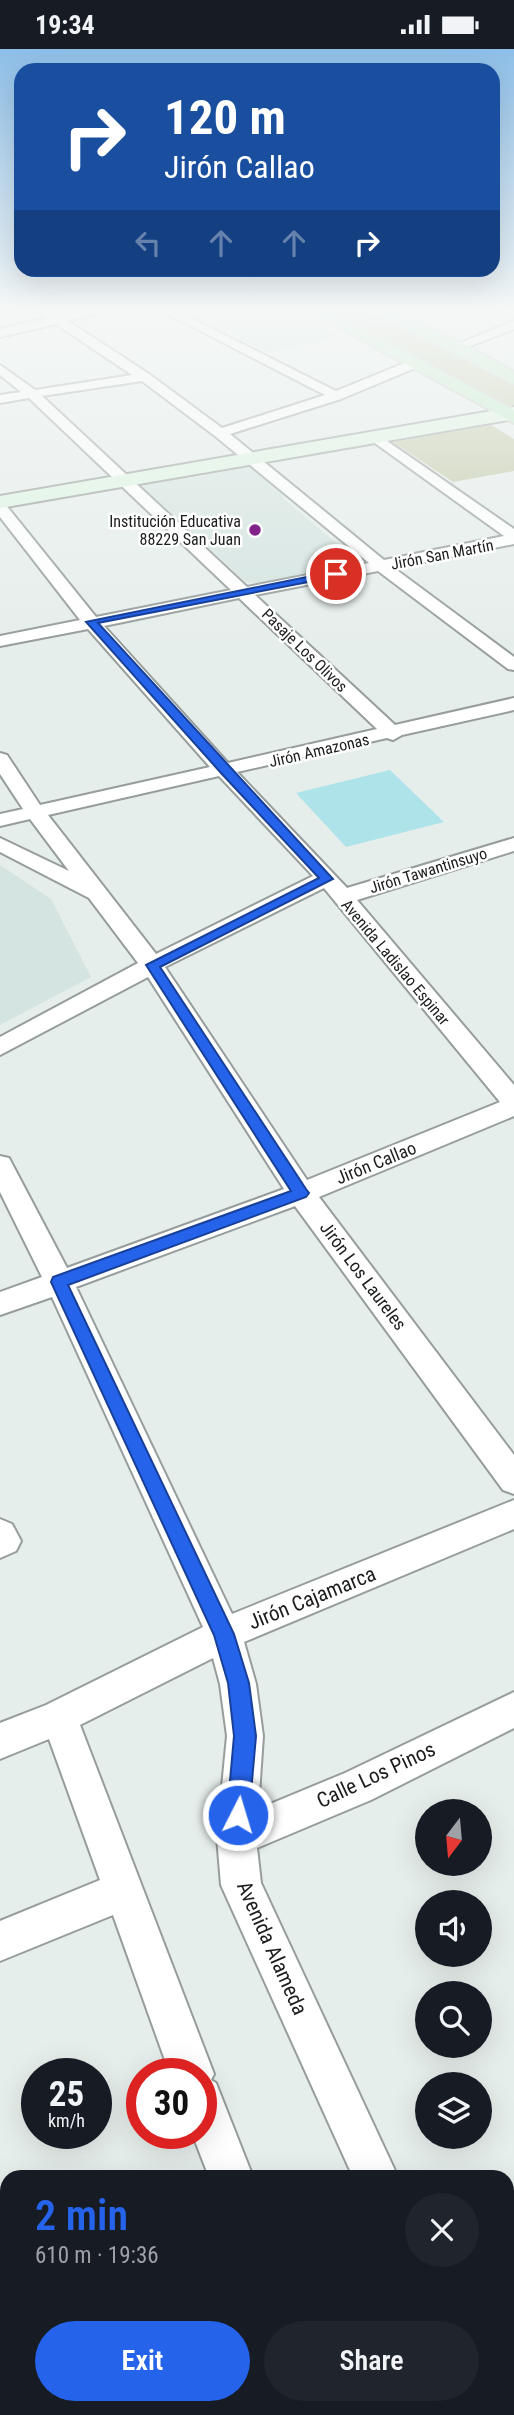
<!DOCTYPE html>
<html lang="en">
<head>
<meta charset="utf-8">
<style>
  :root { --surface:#171b24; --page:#20242c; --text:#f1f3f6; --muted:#9ea1a6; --accent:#2563eb }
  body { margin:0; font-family:"Roboto Condensed",sans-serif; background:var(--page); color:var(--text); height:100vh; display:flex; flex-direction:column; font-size:26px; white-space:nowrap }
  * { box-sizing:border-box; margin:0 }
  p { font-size:23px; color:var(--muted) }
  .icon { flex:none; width:38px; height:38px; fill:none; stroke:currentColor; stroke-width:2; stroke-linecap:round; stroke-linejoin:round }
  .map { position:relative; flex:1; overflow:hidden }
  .side { position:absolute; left:0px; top:2121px; width:514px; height:245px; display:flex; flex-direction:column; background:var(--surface); border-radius:21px 21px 0 0; box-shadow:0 7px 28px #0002 }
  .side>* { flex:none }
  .top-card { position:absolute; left:14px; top:14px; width:486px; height:214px; border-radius:21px; box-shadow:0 7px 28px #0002; background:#1a4fa0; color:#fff; overflow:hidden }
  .needle { width:46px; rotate:196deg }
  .fabs { position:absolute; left:415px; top:1750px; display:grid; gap:14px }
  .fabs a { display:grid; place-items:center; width:77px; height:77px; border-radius:50%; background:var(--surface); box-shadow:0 7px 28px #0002; font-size:35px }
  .speed { position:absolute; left:21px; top:2009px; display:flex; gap:14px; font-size:35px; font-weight:700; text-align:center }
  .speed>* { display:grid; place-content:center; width:91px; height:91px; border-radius:50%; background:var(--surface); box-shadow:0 7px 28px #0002; line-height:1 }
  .speed small { font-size:18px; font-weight:400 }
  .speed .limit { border:10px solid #d22; background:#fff; color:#111 }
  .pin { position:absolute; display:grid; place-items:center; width:60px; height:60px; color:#fff; margin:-30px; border:4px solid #fff; border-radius:50%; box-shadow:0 2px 7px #0007 }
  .me { position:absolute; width:77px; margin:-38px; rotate:5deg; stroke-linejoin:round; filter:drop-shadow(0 0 5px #0008) }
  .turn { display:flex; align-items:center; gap:24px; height:147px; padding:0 35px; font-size:32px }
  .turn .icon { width:91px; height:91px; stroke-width:2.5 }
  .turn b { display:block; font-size:49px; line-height:60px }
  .lanes { display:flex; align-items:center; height:66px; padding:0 35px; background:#0003; justify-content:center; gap:35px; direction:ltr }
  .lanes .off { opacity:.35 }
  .round { display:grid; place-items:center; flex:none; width:74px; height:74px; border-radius:37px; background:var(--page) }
  .summary { display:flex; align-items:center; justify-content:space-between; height:119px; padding:0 35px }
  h1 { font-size:42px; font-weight:600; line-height:52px; color:var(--accent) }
  .primary-button { display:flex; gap:14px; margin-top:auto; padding:14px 35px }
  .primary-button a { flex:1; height:80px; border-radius:42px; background:var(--accent); color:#fff; font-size:28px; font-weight:600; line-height:80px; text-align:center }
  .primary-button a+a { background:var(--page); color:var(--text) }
  .status { display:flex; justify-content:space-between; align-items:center; height:49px; padding:0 35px; background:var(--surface); direction:ltr }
  .status svg { height:19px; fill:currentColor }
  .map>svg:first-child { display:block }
  .built { fill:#d4e4e0 }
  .green { fill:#c0c8a5 }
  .building { fill:#aee3ea }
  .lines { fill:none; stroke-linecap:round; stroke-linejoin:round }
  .minor-casing { stroke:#969d9b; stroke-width:4 }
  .secondary-casing { stroke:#969d9b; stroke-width:4 }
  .primary-casing { stroke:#c8c9c9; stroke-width:4 }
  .minor { fill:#fff; fill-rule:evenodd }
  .secondary { fill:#ddf5e1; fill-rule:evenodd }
  .primary { fill:#bcebc4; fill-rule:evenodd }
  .route { fill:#2563eb; stroke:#184099; stroke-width:2 }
  .poi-dot { fill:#84228c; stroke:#fff; stroke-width:2.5 }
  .labels { text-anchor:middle; stroke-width:5; stroke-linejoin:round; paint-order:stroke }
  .far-poi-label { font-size:16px; fill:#1a1d1c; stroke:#fff; text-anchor:end }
  .far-street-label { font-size:16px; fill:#1a1d1c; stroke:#fff }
  .street-label { font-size:18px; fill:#1a1d1c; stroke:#fff }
  .near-street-label { font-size:21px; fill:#1a1d1c; stroke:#fff }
</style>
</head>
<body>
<div class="status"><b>19:34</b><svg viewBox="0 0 49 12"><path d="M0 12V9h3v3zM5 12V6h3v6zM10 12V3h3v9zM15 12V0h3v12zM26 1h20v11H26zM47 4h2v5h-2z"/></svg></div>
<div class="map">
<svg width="514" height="2366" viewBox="0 0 514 2366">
  <rect width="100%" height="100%" fill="#e6eeeb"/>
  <g class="built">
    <polygon points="217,260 287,260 340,288 268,303 190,265"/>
    <polygon points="242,415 254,418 288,446 282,448 361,515 259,535 246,533 141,437 142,433 170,427 187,429 206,427 206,423"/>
    <polygon points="0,816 51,850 91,928 0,976"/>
  </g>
  <g class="green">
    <polygon points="318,260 363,260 514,336 514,356 498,355"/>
    <polygon points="491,376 514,390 514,422 453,433 393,393"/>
  </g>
  <polygon class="building" points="390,721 444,773 346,798 296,744"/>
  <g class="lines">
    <g class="minor-casing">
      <g id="minor">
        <path d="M36,260H50L60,267L89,260H111L68,272L149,325L222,379L325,346L158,260H173L336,342L412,311H420V317L341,350L230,385L384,511L504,487L372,392V386L377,385L514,480V495L394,519L514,608V621L508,620L378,522L255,546L395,676L514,649V661L402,686L393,691L387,689L237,723L347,839L514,789V802L357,851L514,1036V1067L319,1148L514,1406V1445L503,1441L295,1157L76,1238L232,1565L514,1451V1480L244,1593L256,1635L263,1687L258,1760L345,1724L514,1643V1679L371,1751L257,1799L261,1834L398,2128H353L221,1836L217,1788L227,1687L220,1635L213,1609L80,1676L214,2025L211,2031L216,2034L253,2128H209L192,2084H201V2025H170L113,1866L0,1912V1872L100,1831L49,1690L0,1710V1674L46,1656L203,1578L52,1248L0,1266V1243L42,1228L0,1143V1107L9,1109L67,1219L284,1140L148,928L0,1006V988L138,914L89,849L0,803V789L69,822L30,770L0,777V765L23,760L0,725V704L7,706L40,756L210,718L88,580L0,597V587L80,571L0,468V453L5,455L96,568L231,541L29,349L0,354V346L21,343L0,326V316L35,341L132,326L56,275L0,288V280L48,269ZM142,332L215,387L369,514L247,538L42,347ZM239,549L377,680L228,714L104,577ZM219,727L313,827L156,905L48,766ZM324,839L500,1053L307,1131L165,918Z"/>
        <polygon points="514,272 514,280 460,301 450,298"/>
        <polygon points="0,1470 12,1475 21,1492 16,1502 0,1509"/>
        <polygon points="514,2148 514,2195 508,2198 508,2151"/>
        <polygon points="156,2359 214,2359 212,2366 153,2366"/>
        <polygon points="294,2359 342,2359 345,2366 295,2366"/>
        <polygon points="458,2359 507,2359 510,2366 460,2366"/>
      </g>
    </g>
    <g class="secondary-casing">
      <polygon id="secondary" points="514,358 514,370 0,459 0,447"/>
    </g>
    <g class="primary-casing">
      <g id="primary">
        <polygon points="305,260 325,260 514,361 514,374"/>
        <polygon points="366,260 387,260 462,294 514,323 514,335"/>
      </g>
    </g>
    <use href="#minor" class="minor"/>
    <use href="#secondary" class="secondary"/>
    <use href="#primary" class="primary"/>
  </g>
  <linearGradient id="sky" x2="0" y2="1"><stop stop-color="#8ebfe8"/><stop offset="0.44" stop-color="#f4f7f6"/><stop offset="1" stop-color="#f4f7f6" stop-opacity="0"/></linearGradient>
  <rect width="514" height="592" fill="url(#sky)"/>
  <polygon class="route" points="336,522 341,525 339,527 98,574 333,830 160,918 306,1140 309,1144 306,1148 68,1236 234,1585 249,1634 256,1687 249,1766 246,1774 238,1777 230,1774 227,1766 234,1687 228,1634 214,1586 51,1233 53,1228 291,1142 146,916 319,829 221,724 86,573"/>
  <circle class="poi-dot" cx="255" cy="481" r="7"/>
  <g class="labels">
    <g class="far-poi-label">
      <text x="241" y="478">Institución Educativa<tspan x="241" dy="18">88229 San Juan</tspan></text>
    </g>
    <g class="far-street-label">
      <text transform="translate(442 505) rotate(-11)" y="6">Jirón San Martín</text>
      <text transform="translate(305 601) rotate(44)" y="6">Pasaje Los Olivos</text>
      <text transform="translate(319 701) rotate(-13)" y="6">Jirón Amazonas</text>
      <text transform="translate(428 821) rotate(-17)" y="6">Jirón Tawantinsuyo</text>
      <text transform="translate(396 913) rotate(50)" y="6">Avenida Ladislao Espinar</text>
    </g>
    <g class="street-label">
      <text transform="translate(376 1114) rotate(-22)" y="6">Jirón Callao</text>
      <text transform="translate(363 1227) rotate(53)" y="6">Jirón Los Laureles</text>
    </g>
    <g class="near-street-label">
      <text transform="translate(312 1549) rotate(-22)" y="7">Jirón Cajamarca</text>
      <text transform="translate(376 1726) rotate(-25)" y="7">Calle Los Pinos</text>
      <text transform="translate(272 1899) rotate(66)" y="7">Avenida Alameda</text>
    </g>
  </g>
</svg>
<div class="fabs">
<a><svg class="needle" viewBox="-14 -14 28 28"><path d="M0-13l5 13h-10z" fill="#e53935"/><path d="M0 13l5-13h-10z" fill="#9ea1a6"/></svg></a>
<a><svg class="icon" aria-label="sound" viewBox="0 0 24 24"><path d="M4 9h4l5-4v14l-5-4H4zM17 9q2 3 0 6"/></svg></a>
<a><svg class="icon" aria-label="search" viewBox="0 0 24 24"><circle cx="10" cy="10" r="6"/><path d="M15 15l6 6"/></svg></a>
<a><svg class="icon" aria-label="layers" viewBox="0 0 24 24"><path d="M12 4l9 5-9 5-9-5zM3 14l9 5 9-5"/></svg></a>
</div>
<div class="speed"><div>25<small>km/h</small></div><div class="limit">30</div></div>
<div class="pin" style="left:336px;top:525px;background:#d93025"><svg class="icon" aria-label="arrive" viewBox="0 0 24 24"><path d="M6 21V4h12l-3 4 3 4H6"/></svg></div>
<svg class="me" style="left:238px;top:1766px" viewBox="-20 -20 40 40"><circle r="17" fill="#2563eb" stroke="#fff" stroke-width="3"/><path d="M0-11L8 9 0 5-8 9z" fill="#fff"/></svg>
<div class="top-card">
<div class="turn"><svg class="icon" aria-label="right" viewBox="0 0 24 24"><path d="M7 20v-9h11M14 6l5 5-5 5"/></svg><div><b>120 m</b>Jirón Callao</div></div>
<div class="lanes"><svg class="icon off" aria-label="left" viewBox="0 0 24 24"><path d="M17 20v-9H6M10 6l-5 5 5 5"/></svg><svg class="icon off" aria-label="ahead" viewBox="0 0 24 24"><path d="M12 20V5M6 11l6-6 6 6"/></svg><svg class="icon off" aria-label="ahead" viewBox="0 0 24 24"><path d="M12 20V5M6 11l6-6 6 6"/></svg><svg class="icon" aria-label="right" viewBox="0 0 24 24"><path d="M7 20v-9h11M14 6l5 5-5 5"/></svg></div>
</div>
<section class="side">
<div class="summary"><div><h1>2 min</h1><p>610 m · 19:36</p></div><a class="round"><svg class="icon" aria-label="close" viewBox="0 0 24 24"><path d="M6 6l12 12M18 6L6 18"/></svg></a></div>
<div class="primary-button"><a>Exit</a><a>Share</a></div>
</section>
</div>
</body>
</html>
